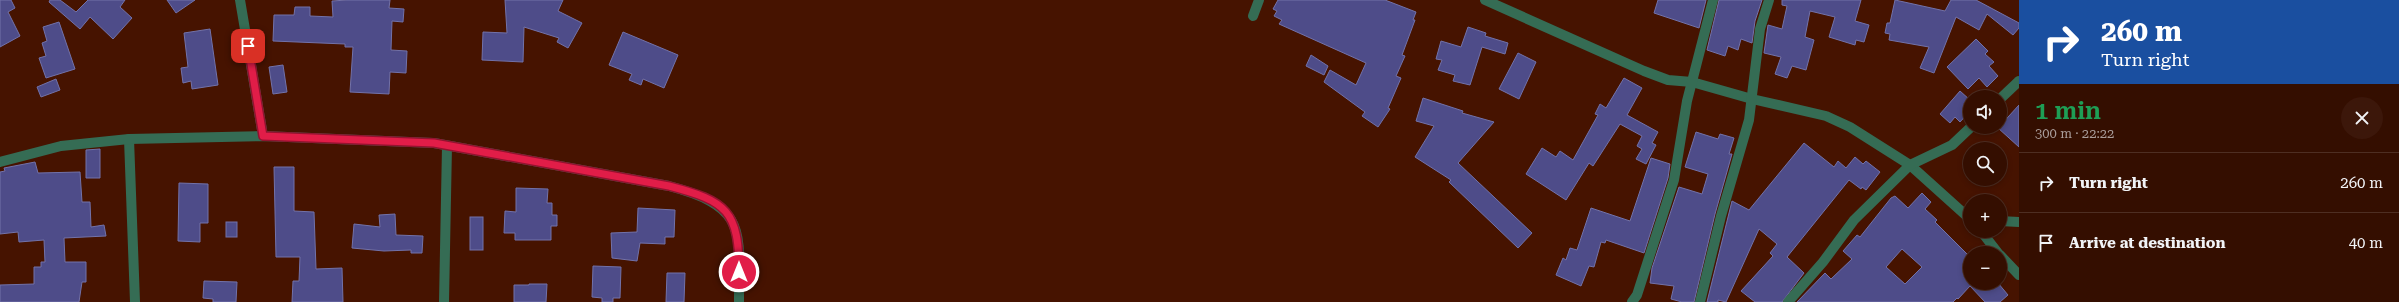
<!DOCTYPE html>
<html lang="en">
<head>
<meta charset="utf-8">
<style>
  :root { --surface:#340e00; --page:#3c170a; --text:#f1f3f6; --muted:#a99c99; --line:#4e2e22 }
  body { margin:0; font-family:"Roboto Serif",serif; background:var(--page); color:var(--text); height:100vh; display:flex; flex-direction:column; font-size:15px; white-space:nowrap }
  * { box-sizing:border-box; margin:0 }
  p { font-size:13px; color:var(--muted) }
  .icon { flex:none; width:22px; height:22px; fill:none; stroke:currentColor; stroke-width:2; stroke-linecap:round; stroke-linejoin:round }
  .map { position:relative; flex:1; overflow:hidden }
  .side { display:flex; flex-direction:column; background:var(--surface); width:380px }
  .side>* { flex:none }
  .hud { background:#1a4fa0; color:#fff; overflow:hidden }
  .fabs { position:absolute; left:1963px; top:90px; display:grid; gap:8px }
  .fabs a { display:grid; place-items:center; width:44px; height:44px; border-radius:50%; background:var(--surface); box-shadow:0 2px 6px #0003,0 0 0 1px var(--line); font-size:20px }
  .pin { position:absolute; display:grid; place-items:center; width:34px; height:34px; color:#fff; margin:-17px; border-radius:8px; box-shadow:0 2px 6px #0006 }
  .me { position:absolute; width:44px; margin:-22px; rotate:0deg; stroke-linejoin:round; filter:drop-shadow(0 0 3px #0008) }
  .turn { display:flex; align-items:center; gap:14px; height:84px; padding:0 16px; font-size:18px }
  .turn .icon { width:52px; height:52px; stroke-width:2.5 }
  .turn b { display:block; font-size:28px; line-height:34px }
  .round { display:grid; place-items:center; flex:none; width:42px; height:42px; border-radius:21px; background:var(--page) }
  .headline { display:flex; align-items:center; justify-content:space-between; height:68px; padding:0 16px }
  h1 { font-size:24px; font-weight:600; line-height:30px; color:#1e9e55 }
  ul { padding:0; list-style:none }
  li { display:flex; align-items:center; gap:12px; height:60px; padding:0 16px; border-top:1px solid var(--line) }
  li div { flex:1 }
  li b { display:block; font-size:15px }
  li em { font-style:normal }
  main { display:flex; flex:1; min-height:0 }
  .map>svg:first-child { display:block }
  .building { fill:#4e4c89; stroke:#7272a9; fill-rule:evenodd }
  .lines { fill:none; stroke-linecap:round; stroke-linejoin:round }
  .minor { stroke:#356c54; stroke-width:10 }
  .route-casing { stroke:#92132f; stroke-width:10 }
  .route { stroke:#e11d48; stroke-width:7 }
</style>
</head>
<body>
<main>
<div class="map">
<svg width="2019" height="302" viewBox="0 0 2019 302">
  <rect width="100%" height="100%" fill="#461300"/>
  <g class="building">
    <polygon points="0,0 11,0 15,8 8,12 20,36 0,47"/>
    <polygon points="50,0 60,0 76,12 88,0 125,0 120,7 132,18 113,39 90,17 80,29 49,2"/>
    <polygon points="167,0 195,0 176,13"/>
    <polygon points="347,0 390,0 389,8 404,9 403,22 392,21 391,50 407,51 406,73 390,72 389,94 350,92 353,47 345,47 345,44 273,41 274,15 294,15 295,7 310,7 310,16 333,17 332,1"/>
    <polygon points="505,0 563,0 558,11 582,23 568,48 557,42 559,38 524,27 523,62 482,60 483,32 507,33"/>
    <polygon points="1278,0 1385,0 1416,12 1413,20 1415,20 1402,55 1405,56 1396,76 1401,78 1388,108 1390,109 1378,127 1362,116 1365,112 1324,82 1330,70 1356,85 1366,63 1279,24 1282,20 1274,16 1277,11 1273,9"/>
    <polygon points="1658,0 1706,0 1699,28 1654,13"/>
    <polygon points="1719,0 1762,0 1755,21 1752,43 1741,39 1738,50 1728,46 1725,56 1707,50"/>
    <polygon points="1782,0 1861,0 1855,21 1869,25 1864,42 1856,40 1855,45 1829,37 1835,17 1810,11 1805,37 1814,40 1806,70 1792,66 1787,78 1775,74 1781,57 1764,53 1768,25 1782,29 1787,6 1782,5"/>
    <polygon points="1895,0 1945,11 1951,0 1976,0 2019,23 2019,28 2013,35 1987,14 1979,30 1956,17 1934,73 1920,68 1929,47 1889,40 1890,34 1885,33 1887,23 1890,23"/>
    <polygon points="59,22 75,69 46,78 39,58 46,56 42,43 47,41 43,27"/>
    <polygon points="1468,27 1486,33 1485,36 1508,43 1505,54 1482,47 1470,85 1453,81 1455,75 1438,70 1442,60 1436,59 1441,41 1461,47"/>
    <polygon points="210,29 218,85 192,89 191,81 183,83 181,68 188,67 184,33"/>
    <polygon points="623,32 678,55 664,88 643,79 641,85 629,80 632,74 609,65"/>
    <polygon points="1976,39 1988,51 1985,54 1994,62 1989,66 1998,76 1987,87 1979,78 1968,89 1947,67"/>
    <polygon points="1518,53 1536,62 1519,99 1499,89"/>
    <polygon points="1311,55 1328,66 1324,75 1306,66"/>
    <polygon points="283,65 287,92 273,94 269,67"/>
    <polygon points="1624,78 1642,88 1627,115 1658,132 1652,143 1656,145 1646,164 1636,159 1642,149 1637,146 1642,136 1620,124 1593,166 1589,163 1566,200 1526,174 1542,148 1556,157 1560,151 1573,160 1598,115 1595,114 1600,104 1606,108"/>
    <polygon points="56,79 60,90 41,97 37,87"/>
    <polygon points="1960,91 1970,100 1970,111 1960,122 1955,117 1950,123 1940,114"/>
    <polygon points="1423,98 1463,111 1462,113 1494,122 1458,163 1532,233 1518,248 1449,182 1451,180 1415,157 1434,126 1416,121"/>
    <polygon points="2019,105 2019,147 1998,128"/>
    <polygon points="1696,132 1718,139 1720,134 1734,138 1729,154 1732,154 1715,214 1694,302 1682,302 1671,299 1674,286 1650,283 1652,268 1679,187 1702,194 1708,174 1685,167"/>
    <polygon points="1804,143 1834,167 1838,161 1846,168 1855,157 1863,164 1866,161 1880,172 1866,190 1862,187 1861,189 1849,180 1787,257 1804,273 1782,302 1755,302 1741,291 1773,256 1770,253 1777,244 1759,229 1726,302 1718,300 1718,302 1707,302 1732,201 1749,210"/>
    <polygon points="100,149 100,178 86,178 86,150"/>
    <polygon points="1651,158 1670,164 1668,178 1644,253 1606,240 1605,243 1601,242 1594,267 1589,266 1581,286 1556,275 1563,258 1566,260 1570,248 1577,250 1591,208 1630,221"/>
    <polygon points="35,162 38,173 80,172 82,202 90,202 91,227 104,225 106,236 64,238 65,262 86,262 86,282 82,282 79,302 0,302 0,285 34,284 34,267 41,267 41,262 45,262 44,240 19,242 18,232 0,234 0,172 5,171 4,168"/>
    <polygon points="274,167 294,167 294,211 314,212 316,269 342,268 343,302 292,302 293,281 299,281 300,257 276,257"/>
    <polygon points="179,183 208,184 208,223 200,223 200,242 178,241"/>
    <polygon points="516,188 548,189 547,203 552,203 552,215 557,215 557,226 551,226 551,240 515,240 515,233 504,233 505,211 516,212"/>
    <path d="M1922,193L1931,202L1925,209L1937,220L1935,222L1970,257V283H1998L2008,295L2000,302H1985L1970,286L1958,299L1957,298L1953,302H1797L1825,273L1831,279L1852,259L1843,251L1857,235L1860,237L1891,198L1895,196L1908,208ZM1902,249L1922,267L1905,284L1886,267Z"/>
    <polygon points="638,208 675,210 674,237 665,237 665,244 640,243 637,261 612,258 611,233 637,232"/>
    <polygon points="395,214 396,235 423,236 422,253 411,253 411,250 384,251 352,248 354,224 380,227 379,215"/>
    <rect x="470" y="217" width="13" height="33"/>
    <rect x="226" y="222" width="11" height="15"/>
    <polygon points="593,266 621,267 620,298 613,298 613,302 602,302 602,298 592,297"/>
    <polygon points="667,273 685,273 684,302 666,302"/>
    <polygon points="204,281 237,282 236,302 213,302 213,299 203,298"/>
    <polygon points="529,284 547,284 546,302 514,302 514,285 529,285"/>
  </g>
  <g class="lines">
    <g class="minor">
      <polyline points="240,0 263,136"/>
      <polyline points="1485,0 1644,71 1668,80 1692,82 1752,99 1826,116 1850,127 1910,165 1970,219"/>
      <polyline points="1253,16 1259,0"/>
      <polyline points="2000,99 2019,81"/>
      <polyline points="129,139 135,302"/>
      <path d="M0,162L61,146L129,139L263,136L434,143L669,186C748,207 739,230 739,302"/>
      <polyline points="2000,221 2019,222"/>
      <polyline points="1981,231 1998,253"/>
      <polyline points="2000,255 2019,275"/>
      <polyline points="444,302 447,146"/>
      <polyline points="1632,302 1637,295 1674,180 1687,101 1713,0"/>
      <polyline points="1700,302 1721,216 1749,120 1760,29 1769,0"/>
      <polyline points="1788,302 1823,262 1854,220 1910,165 1952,145 1971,127"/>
    </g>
  </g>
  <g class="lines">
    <g class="route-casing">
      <path id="route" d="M248,46L263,136L434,143L669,186C727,201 739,211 739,272"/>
    </g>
    <use href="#route" class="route"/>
  </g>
</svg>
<div class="fabs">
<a><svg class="icon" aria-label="sound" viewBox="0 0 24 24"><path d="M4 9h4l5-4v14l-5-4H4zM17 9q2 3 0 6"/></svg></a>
<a><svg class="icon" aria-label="search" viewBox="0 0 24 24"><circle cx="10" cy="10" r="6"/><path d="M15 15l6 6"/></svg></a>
<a>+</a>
<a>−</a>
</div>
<div class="pin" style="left:248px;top:46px;background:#d93025"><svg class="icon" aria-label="arrive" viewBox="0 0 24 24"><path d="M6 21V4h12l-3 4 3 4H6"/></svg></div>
<svg class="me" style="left:739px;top:272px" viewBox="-20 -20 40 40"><circle r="17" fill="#e11d48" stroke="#fff" stroke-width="3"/><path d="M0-11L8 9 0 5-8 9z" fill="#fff"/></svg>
</div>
<section class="side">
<div class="hud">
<div class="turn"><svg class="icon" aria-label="right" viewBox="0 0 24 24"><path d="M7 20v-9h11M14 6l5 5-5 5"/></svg><div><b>260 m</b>Turn right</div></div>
</div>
<div class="headline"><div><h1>1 min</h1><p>300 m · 22:22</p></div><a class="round"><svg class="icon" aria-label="close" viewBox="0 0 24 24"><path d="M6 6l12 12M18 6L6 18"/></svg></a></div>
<ul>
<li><svg class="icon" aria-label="right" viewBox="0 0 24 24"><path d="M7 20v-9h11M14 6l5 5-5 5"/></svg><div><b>Turn right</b></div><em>260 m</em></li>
<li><svg class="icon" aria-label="arrive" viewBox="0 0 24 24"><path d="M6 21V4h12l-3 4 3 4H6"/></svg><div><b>Arrive at destination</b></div><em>40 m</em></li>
</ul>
</section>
</main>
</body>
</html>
